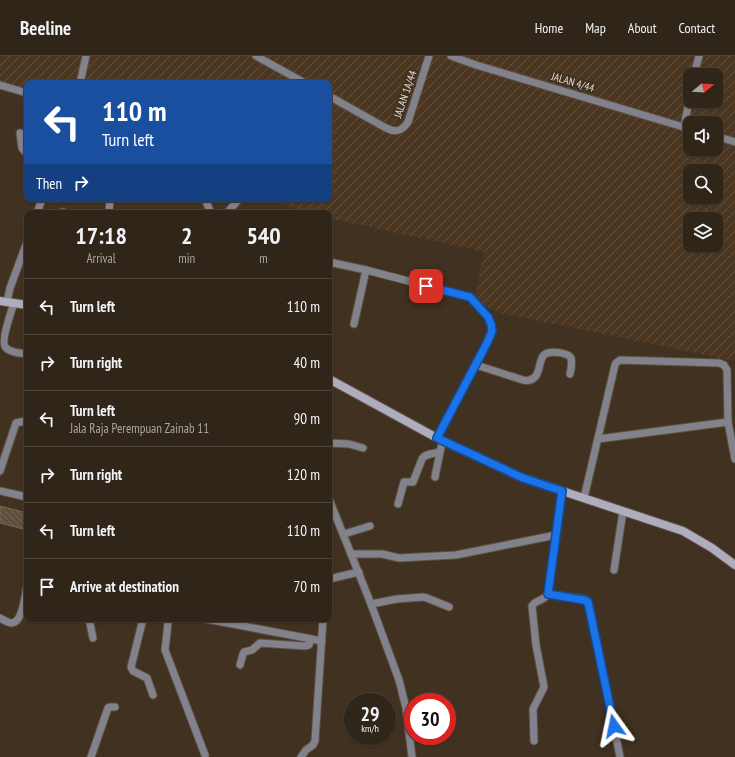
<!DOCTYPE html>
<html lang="en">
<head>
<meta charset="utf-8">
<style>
  :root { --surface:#302519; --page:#3c3126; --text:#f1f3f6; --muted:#a8a5a2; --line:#4b4238 }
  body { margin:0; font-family:"PT Sans Narrow",sans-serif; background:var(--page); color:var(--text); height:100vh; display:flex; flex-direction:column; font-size:15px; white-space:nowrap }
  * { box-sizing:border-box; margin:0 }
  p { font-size:13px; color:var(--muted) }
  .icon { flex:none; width:22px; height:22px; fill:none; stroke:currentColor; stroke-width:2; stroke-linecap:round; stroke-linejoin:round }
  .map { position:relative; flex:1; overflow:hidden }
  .details { position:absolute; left:24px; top:154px; width:308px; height:412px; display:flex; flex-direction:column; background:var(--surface); border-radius:8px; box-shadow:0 1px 3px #0004,0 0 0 1px var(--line) }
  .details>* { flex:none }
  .top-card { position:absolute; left:24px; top:24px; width:308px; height:122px; border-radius:8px; box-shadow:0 1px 3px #0004,0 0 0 1px var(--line); background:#1a4fa0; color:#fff; overflow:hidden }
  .needle { width:26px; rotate:72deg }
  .tools { position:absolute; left:683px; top:12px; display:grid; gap:8px }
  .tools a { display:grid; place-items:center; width:40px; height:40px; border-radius:8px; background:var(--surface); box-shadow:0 1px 3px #0004,0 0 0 1px var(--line); font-size:20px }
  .speed { position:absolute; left:344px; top:637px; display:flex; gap:8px; font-size:20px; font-weight:700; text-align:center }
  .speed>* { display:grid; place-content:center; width:52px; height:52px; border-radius:50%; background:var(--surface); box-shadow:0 1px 3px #0004,0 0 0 1px var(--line); line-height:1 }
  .speed small { font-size:10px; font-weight:400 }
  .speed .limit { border:6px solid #d22; background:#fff; color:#111 }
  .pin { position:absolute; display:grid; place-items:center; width:34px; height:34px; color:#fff; margin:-17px; border-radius:8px; box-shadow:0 2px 6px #0006 }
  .me { position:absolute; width:44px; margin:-22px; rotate:348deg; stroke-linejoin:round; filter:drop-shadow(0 0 3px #0008) }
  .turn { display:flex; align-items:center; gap:14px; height:84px; padding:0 12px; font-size:18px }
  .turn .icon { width:52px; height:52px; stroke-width:2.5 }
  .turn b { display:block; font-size:28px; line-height:34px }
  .then { display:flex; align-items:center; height:38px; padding:0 12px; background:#0003; gap:8px; font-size:15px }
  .eta { display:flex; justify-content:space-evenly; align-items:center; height:68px; text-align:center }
  .eta b { font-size:24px; font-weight:800; line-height:28px }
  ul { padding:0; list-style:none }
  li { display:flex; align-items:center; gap:12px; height:56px; padding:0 12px; border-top:1px solid var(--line) }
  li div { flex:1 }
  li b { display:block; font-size:15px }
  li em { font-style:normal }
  header { display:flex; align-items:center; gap:24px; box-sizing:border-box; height:56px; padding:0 20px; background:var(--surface); border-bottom:1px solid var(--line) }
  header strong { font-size:19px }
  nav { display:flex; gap:22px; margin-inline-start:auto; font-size:14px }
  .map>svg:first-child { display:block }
  .industrial { fill:url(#industrial-furrows); fill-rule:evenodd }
  .building { fill:url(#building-back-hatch); stroke:#776654 }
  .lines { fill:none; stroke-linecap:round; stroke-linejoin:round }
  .minor-casing { stroke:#5e5041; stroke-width:9 }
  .secondary-casing { stroke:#5e5041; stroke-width:10 }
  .minor { stroke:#82828c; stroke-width:7 }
  .secondary { stroke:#aeadbe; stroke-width:8 }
  .route-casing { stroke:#114b97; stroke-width:10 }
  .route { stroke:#1a73e8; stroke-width:7 }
  .labels { text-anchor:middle; stroke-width:4; stroke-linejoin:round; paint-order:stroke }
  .street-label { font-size:11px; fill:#e5dbd1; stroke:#403121 }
</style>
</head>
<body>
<header>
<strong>Beeline</strong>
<nav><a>Home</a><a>Map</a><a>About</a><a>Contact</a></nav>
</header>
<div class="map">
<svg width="735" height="701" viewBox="0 0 735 701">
  <defs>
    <pattern id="industrial-furrows" width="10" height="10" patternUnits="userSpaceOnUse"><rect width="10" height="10" fill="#4b3721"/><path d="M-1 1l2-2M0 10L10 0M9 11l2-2" fill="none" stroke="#655340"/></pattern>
    <pattern id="building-back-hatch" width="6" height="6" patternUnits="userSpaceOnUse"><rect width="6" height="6" fill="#5e4e3d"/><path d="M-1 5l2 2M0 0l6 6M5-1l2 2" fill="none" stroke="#756758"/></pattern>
  </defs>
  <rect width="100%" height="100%" fill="#403121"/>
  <path class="industrial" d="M0,0H735V305L501,257L474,246L484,196L329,162V157L302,156L271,143H329V27H27V37L0,25ZM690,19H716V45H690ZM690,67H716V93H690ZM690,115H716V141H690ZM690,163H716V189H690Z"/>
  <polygon class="building" points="0,450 27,457 27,474 0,467"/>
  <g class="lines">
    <g class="minor-casing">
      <g id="minor">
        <polyline points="256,0 305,27"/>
        <polyline points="451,0 476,9 690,73"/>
        <polyline points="694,19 699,0"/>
        <polyline points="80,27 86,0"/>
        <polyline points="0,29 27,37"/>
        <path d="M329,40L386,72C396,77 402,75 408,66L429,0"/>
        <polyline points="684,71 690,40"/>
        <polyline points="20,77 22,92 27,98"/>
        <polyline points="716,80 735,86"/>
        <polyline points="205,143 211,157"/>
        <polyline points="37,157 42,143"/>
        <polyline points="63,157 63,156"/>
        <polyline points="109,157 110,143"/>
        <polyline points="227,157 239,143"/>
        <polyline points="329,206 366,214 470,241 488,261 491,268 492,275 488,285 437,382"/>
        <polyline points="7,246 10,232 27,186"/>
        <path d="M14,247C11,256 0,287 6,292C11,297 21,297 27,298"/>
        <polyline points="354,268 366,214"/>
        <path d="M476,309L523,324C527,325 532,324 535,321C540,316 539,306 543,300C544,299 546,297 548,297C553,295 569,297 571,302C572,307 571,314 570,318"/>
        <polyline points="598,383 728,366"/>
        <polyline points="329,387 349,388 363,392"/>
        <polyline points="0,415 16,367 20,366 27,365"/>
        <polyline points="435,421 440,396"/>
        <polyline points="0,435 27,441"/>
        <polyline points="584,442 615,309 616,307 620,304 719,307 724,309 727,314 728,366 735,403"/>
        <polyline points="329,443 371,548 399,624 406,652 412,701"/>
        <path d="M398,448L404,426H413L422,403C426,397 433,398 440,396L443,384"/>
        <polyline points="344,478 370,470"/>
        <polyline points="351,498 382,498 399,502 456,499 556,479"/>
        <polyline points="614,514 623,455"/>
        <polyline points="329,523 359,516"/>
        <polyline points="548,538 584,543 586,544 589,548 620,701"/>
        <polyline points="371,548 397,543 423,541 427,542 449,551"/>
        <path d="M0,562C4,564 8,567 12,567C23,566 25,539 27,530"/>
        <polyline points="89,563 93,582"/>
        <polyline points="143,563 131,611 133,615 147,622 153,639"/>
        <polyline points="168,563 168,567 165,594 205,699"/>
        <polyline points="206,563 322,585"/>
        <polyline points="240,609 243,598 244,596 252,594 260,587 305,590 309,589 311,583"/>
        <path d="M534,685L533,653L544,631L536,589L532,550C536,543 543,546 548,538L562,435"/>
        <polyline points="91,701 108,652 110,651 115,651"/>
        <polyline points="301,701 306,694 313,689 315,685 323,563"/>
      </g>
    </g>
    <g class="secondary-casing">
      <g id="secondary">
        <polyline points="0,245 27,249"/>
        <polyline points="329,323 437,382 523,422 683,475 712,492 735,509"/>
      </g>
    </g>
    <use href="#minor" class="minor"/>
    <use href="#secondary" class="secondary"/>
  </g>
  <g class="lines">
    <g class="route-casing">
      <polyline id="route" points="426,230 470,241 488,261 491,268 492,275 488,285 437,382 523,422 562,435 548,538 584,544 588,546 614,670"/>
    </g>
    <use href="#route" class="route"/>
  </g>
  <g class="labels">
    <g class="street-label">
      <text transform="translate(573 26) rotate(17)" y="4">JALAN 4/44</text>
      <text transform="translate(405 38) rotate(-71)" y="4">JALAN 1A/44</text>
    </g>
  </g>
</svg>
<div class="tools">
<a><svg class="needle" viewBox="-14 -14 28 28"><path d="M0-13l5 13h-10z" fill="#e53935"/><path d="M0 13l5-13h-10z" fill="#a8a5a2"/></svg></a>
<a><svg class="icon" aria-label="sound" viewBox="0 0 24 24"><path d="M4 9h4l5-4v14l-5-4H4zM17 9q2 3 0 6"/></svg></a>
<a><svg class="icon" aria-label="search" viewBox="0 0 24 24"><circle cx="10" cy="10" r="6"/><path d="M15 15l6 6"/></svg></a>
<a><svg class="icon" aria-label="layers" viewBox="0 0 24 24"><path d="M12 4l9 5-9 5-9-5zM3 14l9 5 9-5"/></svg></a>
</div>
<div class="speed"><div>29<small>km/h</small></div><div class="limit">30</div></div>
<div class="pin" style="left:426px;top:230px;background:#d93025"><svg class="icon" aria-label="arrive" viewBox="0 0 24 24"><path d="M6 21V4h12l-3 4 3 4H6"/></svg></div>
<svg class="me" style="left:614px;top:670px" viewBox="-20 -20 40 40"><path d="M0-17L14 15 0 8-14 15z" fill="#1a73e8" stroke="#fff" stroke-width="4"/></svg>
<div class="top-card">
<div class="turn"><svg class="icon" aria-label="left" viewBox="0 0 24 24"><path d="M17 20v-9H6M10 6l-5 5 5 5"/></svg><div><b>110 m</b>Turn left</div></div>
<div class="then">Then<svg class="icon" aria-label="right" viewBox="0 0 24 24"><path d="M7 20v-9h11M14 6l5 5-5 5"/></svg></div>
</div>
<section class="details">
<div class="eta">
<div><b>17:18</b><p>Arrival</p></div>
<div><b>2</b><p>min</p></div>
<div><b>540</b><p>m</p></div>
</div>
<ul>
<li><svg class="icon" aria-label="left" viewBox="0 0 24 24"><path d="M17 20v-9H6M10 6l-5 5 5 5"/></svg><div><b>Turn left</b></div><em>110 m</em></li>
<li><svg class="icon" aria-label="right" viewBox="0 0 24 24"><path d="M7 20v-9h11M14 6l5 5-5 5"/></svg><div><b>Turn right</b></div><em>40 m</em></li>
<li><svg class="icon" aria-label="left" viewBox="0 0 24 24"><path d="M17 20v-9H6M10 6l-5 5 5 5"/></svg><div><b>Turn left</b><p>Jala Raja Perempuan Zainab 11</p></div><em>90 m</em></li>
<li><svg class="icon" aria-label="right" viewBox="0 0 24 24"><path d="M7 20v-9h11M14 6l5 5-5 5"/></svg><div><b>Turn right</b></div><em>120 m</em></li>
<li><svg class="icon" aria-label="left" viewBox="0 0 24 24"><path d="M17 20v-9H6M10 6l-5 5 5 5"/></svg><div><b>Turn left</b></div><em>110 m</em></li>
<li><svg class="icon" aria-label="arrive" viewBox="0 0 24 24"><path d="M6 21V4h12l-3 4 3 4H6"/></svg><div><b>Arrive at destination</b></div><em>70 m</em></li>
</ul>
</section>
</div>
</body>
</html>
